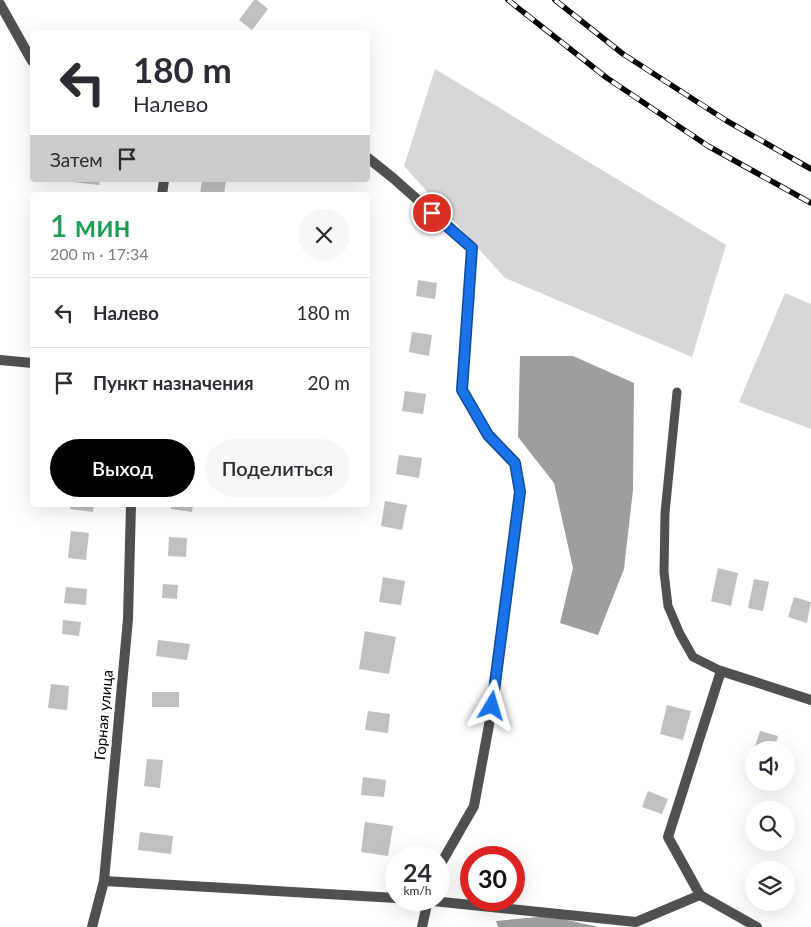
<!DOCTYPE html>
<html lang="ru">
<head>
<meta charset="utf-8">
<style>
  :root { --surface:#fff; --page:#f7f7f7; --text:#2b2b33; --muted:#7c7c81; --line:#e1e1e2; --accent:#000 }
  body { margin:0; font-family:Lato,sans-serif; background:var(--page); color:var(--text); height:100vh; display:flex; flex-direction:column; font-size:19px; white-space:nowrap }
  * { box-sizing:border-box; margin:0 }
  p { font-size:16px; color:var(--muted) }
  .icon { flex:none; width:28px; height:28px; fill:none; stroke:currentColor; stroke-width:2; stroke-linecap:round; stroke-linejoin:round }
  .map { position:relative; flex:1; overflow:hidden }
  .sheet { position:absolute; left:30px; top:192px; width:340px; height:315px; display:flex; flex-direction:column; background:var(--surface); border-radius:5px; box-shadow:0 5px 20px #0002 }
  .sheet>* { flex:none }
  .hud { position:absolute; left:30px; top:30px; width:340px; height:152px; border-radius:5px; box-shadow:0 5px 20px #0002; background:#fff; color:var(--text); overflow:hidden }
  .buttons { position:absolute; left:745px; top:741px; display:grid; gap:10px }
  .buttons a { display:grid; place-items:center; width:50px; height:50px; border-radius:50%; background:var(--surface); box-shadow:0 5px 20px #0002; font-size:25px }
  .speed { position:absolute; left:385px; top:846px; display:flex; gap:10px; font-size:25px; font-weight:700; text-align:center }
  .speed>* { display:grid; place-content:center; width:65px; height:65px; border-radius:50%; background:var(--surface); box-shadow:0 5px 20px #0002; line-height:1 }
  .speed small { font-size:12px; font-weight:400 }
  .speed .limit { border:8px solid #d22; background:#fff; color:#111 }
  .pin { position:absolute; display:grid; place-items:center; width:42px; height:42px; color:#fff; margin:-21px; border:2px solid #fff; border-radius:50%; box-shadow:0 1px 5px #0007 }
  .me { position:absolute; width:55px; margin:-28px; rotate:7deg; stroke-linejoin:round; filter:drop-shadow(0 0 4px #0008) }
  .turn { display:flex; align-items:center; gap:18px; height:105px; padding:0 20px; font-size:22px }
  .turn .icon { width:65px; height:65px; stroke-width:2.5 }
  .turn b { display:block; font-size:35px; line-height:42px }
  .then { display:flex; align-items:center; height:48px; padding:0 20px; background:#0003; gap:10px; font-size:19px }
  .round { display:grid; place-items:center; flex:none; width:52px; height:52px; border-radius:26px; background:var(--page) }
  .headline { display:flex; align-items:center; justify-content:space-between; height:85px; padding:0 20px }
  h1 { font-size:30px; font-weight:600; line-height:38px; color:#1e9e55 }
  .action { display:flex; gap:10px; margin-top:auto; padding:10px 20px }
  .action a { flex:1; height:58px; border-radius:30px; background:var(--accent); color:#fff; font-size:20px; font-weight:600; line-height:58px; text-align:center }
  .action a+a { background:var(--page); color:var(--text) }
  ul { padding:0; list-style:none }
  li { display:flex; align-items:center; gap:15px; height:70px; padding:0 20px; border-top:1px solid var(--line) }
  li div { flex:1 }
  li b { display:block; font-size:19px }
  li em { font-style:normal }
  .map>svg:first-child { display:block }
  .green { fill:#d7d7d7 }
  .water { fill:#9e9e9e }
  .building { fill:#c0c0c0 }
  .lines { fill:none; stroke-linecap:round; stroke-linejoin:round }
  .service { stroke:#505050; stroke-width:9 }
  .minor { stroke:#505050; stroke-width:10 }
  .rail-casing { stroke:#000; stroke-width:5.5 }
  .rail { stroke:#fff; stroke-width:4; stroke-dasharray:11; stroke-linecap:butt }
  .route-casing { stroke:#114b97; stroke-width:12 }
  .route { stroke:#1a73e8; stroke-width:9 }
  .labels { text-anchor:middle; stroke-width:5; stroke-linejoin:round; paint-order:stroke }
  .street-label { font-size:15px; fill:#000; stroke:#fff }
</style>
</head>
<body>
<div class="map">
<svg width="811" height="927" viewBox="0 0 811 927">
  <rect width="100%" height="100%" fill="#fff"/>
  <g class="green">
    <polygon points="435,69 726,245 692,357 505,278 404,166"/>
    <polygon points="785,293 811,304 811,429 739,402"/>
  </g>
  <g class="water">
    <polygon points="520,356 573,356 634,383 633,490 624,569 598,635 560,623 573,568 554,483 518,437"/>
    <polygon points="549,916 599,927 498,927 496,921"/>
  </g>
  <g class="building">
    <polygon points="254,0 257,0 268,9 252,30 239,20"/>
    <polygon points="72,180 100,180 99,185 72,182"/>
    <polygon points="202,180 226,180 224,195 200,195"/>
    <polygon points="418,280 437,283 435,299 416,296"/>
    <polygon points="412,332 432,335 429,356 409,352"/>
    <polygon points="405,391 426,394 423,414 402,411"/>
    <polygon points="399,455 422,458 419,478 396,474"/>
    <polygon points="385,501 407,505 402,530 381,526"/>
    <polygon points="70,505 94,505 93,512 70,509"/>
    <polygon points="171,505 193,505 192,512 171,509"/>
    <polygon points="71,531 89,533 86,560 68,558"/>
    <polygon points="169,537 187,538 186,557 168,556"/>
    <polygon points="718,568 738,573 731,606 711,601"/>
    <polygon points="383,577 405,581 401,605 379,602"/>
    <polygon points="754,579 769,582 763,611 748,608"/>
    <polygon points="163,584 178,585 177,599 162,598"/>
    <polygon points="66,587 87,589 86,605 64,603"/>
    <polygon points="794,597 811,602 807,623 788,617"/>
    <polygon points="63,620 81,622 79,636 62,634"/>
    <polygon points="365,631 396,637 389,674 359,669"/>
    <polygon points="158,640 190,644 187,660 156,656"/>
    <polygon points="51,684 69,686 67,710 48,708"/>
    <rect x="152" y="692" width="27" height="15"/>
    <polygon points="667,705 691,711 683,740 660,734"/>
    <polygon points="368,711 390,714 388,733 365,730"/>
    <polygon points="760,731 778,736 774,750 754,750"/>
    <polygon points="147,759 163,760 160,788 144,786"/>
    <polygon points="363,777 386,780 384,797 361,795"/>
    <polygon points="648,791 668,799 662,814 642,807"/>
    <polygon points="365,822 393,826 388,856 361,852"/>
    <polygon points="140,832 173,836 171,854 138,850"/>
  </g>
  <g class="lines">
    <polyline class="service" points="677,392 665,513 664,572 668,606 680,634 693,657 721,671"/>
    <g class="minor">
      <polyline points="0,4 32,61"/>
      <polyline points="368,158 393,178 472,248 462,390 488,435 515,463 520,492 489,725 474,806 439,867"/>
      <polyline points="162,195 164,180"/>
      <polyline points="0,360 32,363"/>
      <polyline points="104,881 396,898"/>
      <polyline points="423,900 636,922 700,895"/>
      <polyline points="92,927 104,881 128,619 131,505"/>
      <polyline points="422,927 428,900"/>
      <polyline points="757,927 700,895 668,837 721,671 811,700"/>
    </g>
    <g class="rail-casing">
      <g id="rail">
        <polyline points="508,0 607,78 708,146 811,203"/>
        <polyline points="555,0 623,54 727,121 811,169"/>
      </g>
    </g>
    <use href="#rail" class="rail"/>
  </g>
  <g class="lines">
    <g class="route-casing">
      <polyline id="route" points="432,213 472,248 462,390 488,435 515,463 520,492 492,706"/>
    </g>
    <use href="#route" class="route"/>
  </g>
  <g class="labels">
    <g class="street-label">
      <text transform="translate(104 715) rotate(-85)" y="5">Горная улица</text>
    </g>
  </g>
</svg>
<div class="buttons">
<a><svg class="icon" aria-label="sound" viewBox="0 0 24 24"><path d="M4 9h4l5-4v14l-5-4H4zM17 9q2 3 0 6"/></svg></a>
<a><svg class="icon" aria-label="search" viewBox="0 0 24 24"><circle cx="10" cy="10" r="6"/><path d="M15 15l6 6"/></svg></a>
<a><svg class="icon" aria-label="layers" viewBox="0 0 24 24"><path d="M12 4l9 5-9 5-9-5zM3 14l9 5 9-5"/></svg></a>
</div>
<div class="speed"><div>24<small>km/h</small></div><div class="limit">30</div></div>
<div class="pin" style="left:432px;top:213px;background:#d93025"><svg class="icon" aria-label="arrive" viewBox="0 0 24 24"><path d="M6 21V4h12l-3 4 3 4H6"/></svg></div>
<svg class="me" style="left:492px;top:706px" viewBox="-20 -20 40 40"><path d="M0-17L14 15 0 8-14 15z" fill="#1a73e8" stroke="#fff" stroke-width="4"/></svg>
<div class="hud">
<div class="turn"><svg class="icon" aria-label="left" viewBox="0 0 24 24"><path d="M17 20v-9H6M10 6l-5 5 5 5"/></svg><div><b>180 m</b>Налево</div></div>
<div class="then">Затем<svg class="icon" aria-label="arrive" viewBox="0 0 24 24"><path d="M6 21V4h12l-3 4 3 4H6"/></svg></div>
</div>
<section class="sheet">
<div class="headline"><div><h1>1 мин</h1><p>200 m · 17:34</p></div><a class="round"><svg class="icon" aria-label="close" viewBox="0 0 24 24"><path d="M6 6l12 12M18 6L6 18"/></svg></a></div>
<ul>
<li><svg class="icon" aria-label="left" viewBox="0 0 24 24"><path d="M17 20v-9H6M10 6l-5 5 5 5"/></svg><div><b>Налево</b></div><em>180 m</em></li>
<li><svg class="icon" aria-label="arrive" viewBox="0 0 24 24"><path d="M6 21V4h12l-3 4 3 4H6"/></svg><div><b>Пункт назначения</b></div><em>20 m</em></li>
</ul>
<div class="action"><a>Выход</a><a>Поделиться</a></div>
</section>
</div>
</body>
</html>
